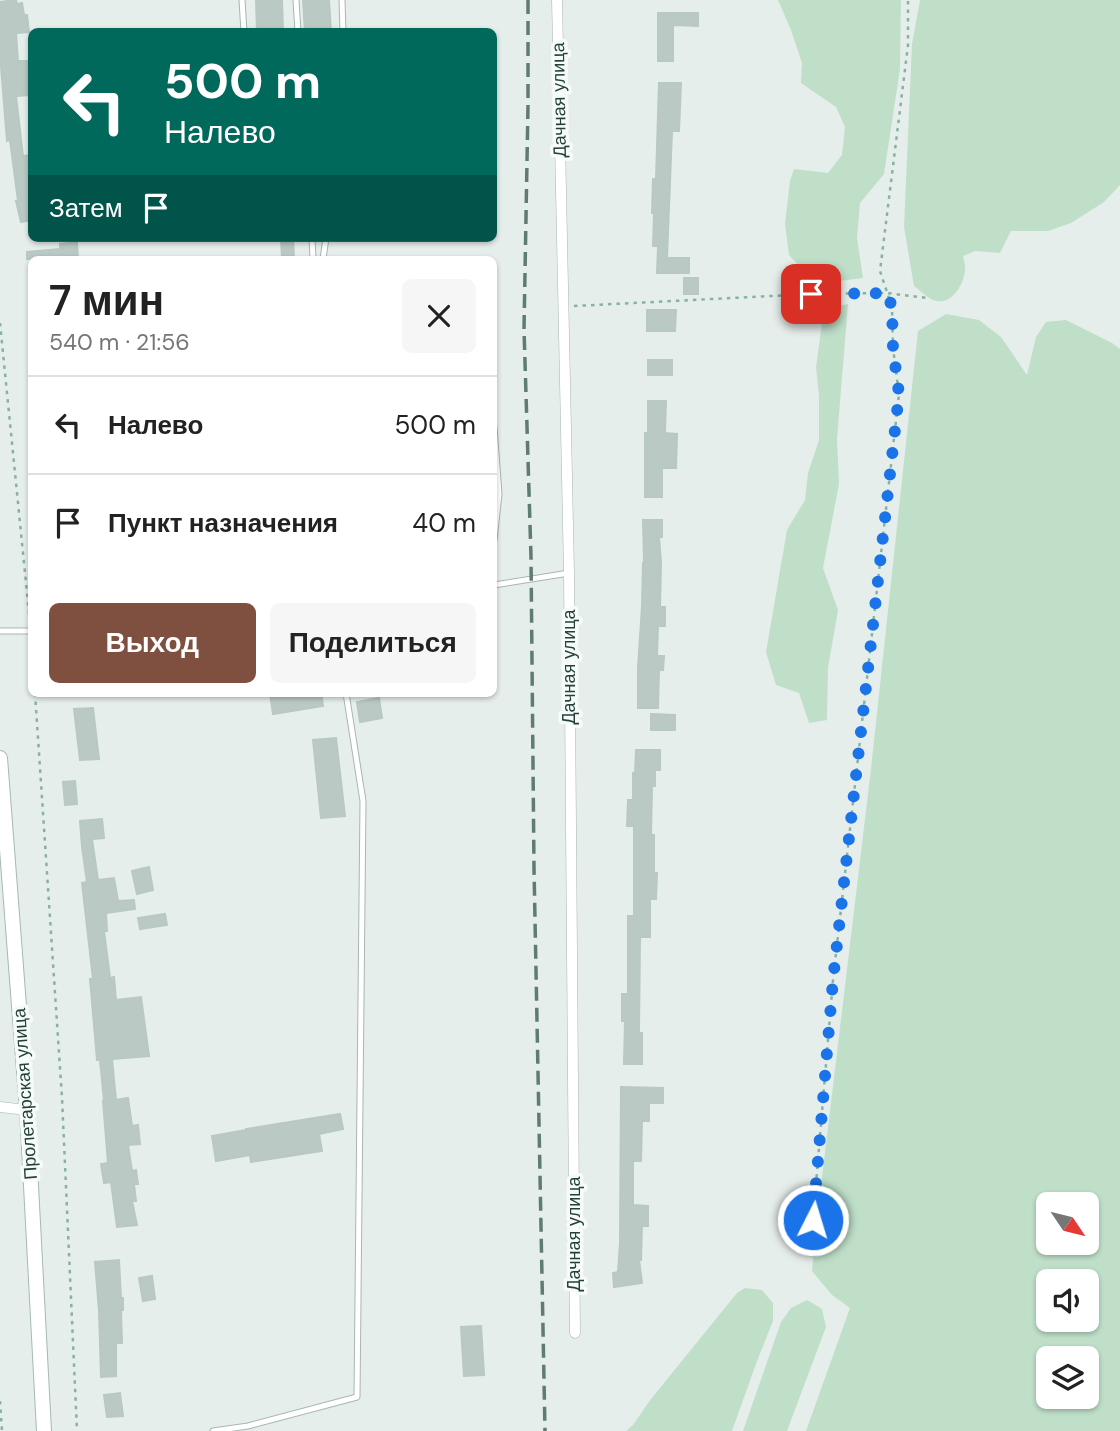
<!DOCTYPE html>
<html lang="ru">
<head>
<meta charset="utf-8">
<style>
  :root { --surface:#fff; --page:#f6f6f6; --text:#222; --muted:#767676; --line:#e0e0e0; --accent:#7f503f }
  body { margin:0; font-family:"DM Sans",sans-serif; background:var(--page); color:var(--text); height:100vh; display:flex; flex-direction:column; font-size:26px; white-space:nowrap }
  * { box-sizing:border-box; margin:0 }
  p { font-size:23px; color:var(--muted) }
  .icon { flex:none; width:38px; height:38px; fill:none; stroke:currentColor; stroke-width:2; stroke-linecap:round; stroke-linejoin:round }
  .map { position:relative; flex:1; overflow:hidden }
  .panel { position:absolute; left:28px; top:256px; width:469px; height:441px; display:flex; flex-direction:column; background:var(--surface); border-radius:10px; box-shadow:0 2px 5px #0004 }
  .panel>* { flex:none }
  .hud { position:absolute; left:28px; top:28px; width:469px; height:214px; border-radius:10px; box-shadow:0 2px 5px #0004; background:#00695c; color:#fff; overflow:hidden }
  .needle { width:46px; rotate:125deg }
  .fabs { position:absolute; left:1036px; top:1192px; display:grid; gap:14px }
  .fabs a { display:grid; place-items:center; width:63px; height:63px; border-radius:10px; background:var(--surface); box-shadow:0 2px 5px #0004; font-size:35px }
  .pin { position:absolute; display:grid; place-items:center; width:60px; height:60px; color:#fff; margin:-30px; border-radius:14px; box-shadow:0 4px 10px #0006 }
  .me { position:absolute; width:77px; margin:-38px; rotate:5deg; stroke-linejoin:round; filter:drop-shadow(0 0 5px #0008) }
  .turn { display:flex; align-items:center; gap:24px; height:147px; padding:0 21px; font-size:32px }
  .turn .icon { width:91px; height:91px; stroke-width:2.5 }
  .turn b { display:block; font-size:49px; line-height:60px }
  .then { display:flex; align-items:center; height:66px; padding:0 21px; background:#0003; gap:14px; font-size:26px }
  .round { display:grid; place-items:center; flex:none; width:74px; height:74px; border-radius:10px; background:var(--page) }
  .overview { display:flex; align-items:center; justify-content:space-between; height:119px; padding:0 21px }
  h1 { font-size:42px; font-weight:600; line-height:52px }
  .primary-button { display:flex; gap:14px; margin-top:auto; padding:14px 21px }
  .primary-button a { flex:1; height:80px; border-radius:10px; background:var(--accent); color:#fff; font-size:28px; font-weight:600; line-height:80px; text-align:center }
  .primary-button a+a { background:var(--page); color:var(--text) }
  ul { padding:0; list-style:none }
  li { display:flex; align-items:center; gap:21px; height:98px; padding:0 21px; border-top:2px solid var(--line) }
  li div { flex:1 }
  li b { display:block; font-size:26px }
  li em { font-style:normal }
  .map>svg:first-child { display:block }
  .green { fill:#bfdfc9; fill-rule:evenodd }
  .building { fill:#bbc9c4; stroke:#b8c8c2; stroke-width:2 }
  .lines { fill:none; stroke-linecap:round; stroke-linejoin:round }
  .service-casing { stroke:#a8b6b2; stroke-width:7 }
  .minor-casing { stroke:#a8b6b2; stroke-width:11 }
  .secondary-casing { stroke:#a4bab3; stroke-width:16 }
  .path { stroke:#87b1a5; stroke-width:2.5; stroke-dasharray:3.5 5; stroke-linecap:butt }
  .service { stroke:#fff; stroke-width:5 }
  .minor { stroke:#fff; stroke-width:10 }
  .secondary { stroke:#fff; stroke-width:14 }
  .rail { stroke:#5f7b75; stroke-width:3.5; stroke-dasharray:14 7; stroke-linecap:butt }
  .route { stroke:#1a73e8; stroke-width:12; stroke-dasharray:0 21.6 }
  .labels { text-anchor:middle; stroke-width:7; stroke-linejoin:round; paint-order:stroke }
  .street-label { font-size:18px; fill:#24403a; stroke:#f6fbf9 }
</style>
</head>
<body>
<div class="map">
<svg width="1120" height="1431" viewBox="0 0 1120 1431">
  <rect width="100%" height="100%" fill="#e6eeeb"/>
  <g class="green">
    <polygon points="778,0 901,0 900,69 884,174 860,203 857,238 863,278 816,284 789,255 785,224 790,181 794,169 828,173 842,155 845,127 836,107 801,83 802,63 791,30"/>
    <path d="M920,0H1120V185L1104,202L1071,223L1048,231H1011L1000,253L975,251L963,256C964,260 965,264 965,268C965,284 951,307 933,300C926,297 920,290 914,286L904,227L912,44Z"/>
    <polygon points="848,304 837,439 839,484 823,568 838,610 828,668 827,720 809,723 799,693 776,685 766,652 787,530 805,500 808,473 819,440 819,396 816,367 824,309"/>
    <path d="M946,314L979,320L1001,337L1027,375L1036,337L1046,322L1066,320L1112,343L1120,349V1431H806L850,1308L832,1295L812,1271L815,1236L871,769L918,331ZM1048,1204H1087V1242H1048ZM1087,1281V1320H1048V1281ZM1087,1358V1396H1048V1358Z"/>
    <polygon points="745,1288 762,1290 773,1303 773,1321 757,1361 732,1431 626,1431 633,1425 651,1399 737,1293"/>
    <polygon points="807,1300 822,1309 826,1327 787,1431 743,1431 781,1322 791,1308"/>
  </g>
  <g class="building">
    <polygon points="16,0 17,4 22,3 24,15 27,15 29,32 16,33 18,61 27,61 28,71 29,95 16,96 23,156 32,155 32,220 21,222 16,201 18,201 10,140 7,141 0,54 0,2"/>
    <polygon points="256,0 282,0 283,32 257,32"/>
    <polygon points="303,0 329,0 331,32 305,32"/>
    <polygon points="658,13 698,13 698,26 673,25 673,61 658,61"/>
    <polygon points="659,83 681,83 679,131 672,131 667,258 689,258 689,273 657,273 658,246 653,246 654,213 652,213 653,179 656,179"/>
    <polygon points="281,238 293,238 294,259 282,259"/>
    <polygon points="77,242 78,259 27,259 27,252 60,249 60,244"/>
    <rect x="684" y="278" width="14" height="16"/>
    <polygon points="647,310 676,310 675,331 647,331"/>
    <rect x="648" y="360" width="24" height="15"/>
    <polygon points="648,401 666,401 665,433 677,434 676,468 662,468 662,497 645,497 645,433 648,433"/>
    <polygon points="643,520 662,520 662,537 659,537 661,563 660,607 665,607 665,626 658,626 657,656 664,656 663,670 659,670 658,708 638,708 638,668 642,606 643,563 644,563"/>
    <polygon points="270,693 321,693 323,706 273,714"/>
    <polygon points="379,698 382,718 360,722 357,702"/>
    <polygon points="93,708 99,759 80,760 74,709"/>
    <polygon points="651,714 675,715 675,730 651,730"/>
    <polygon points="336,738 345,816 321,818 313,740"/>
    <polygon points="636,750 660,750 660,770 655,770 655,786 652,786 651,835 654,835 654,873 657,873 656,899 650,899 650,937 640,937 639,1033 642,1033 642,1064 624,1064 625,1021 622,1021 622,994 628,994 628,916 634,916 634,826 627,826 628,800 633,800 633,773 635,774"/>
    <polygon points="75,781 77,804 65,805 63,782"/>
    <polygon points="102,819 104,838 92,839 98,880 114,878 118,901 134,900 135,909 106,913 107,931 104,931 110,978 114,977 116,1000 141,997 149,1056 112,1059 116,1100 128,1098 132,1126 138,1125 140,1144 128,1145 132,1171 136,1170 138,1184 134,1184 136,1201 132,1201 137,1225 117,1227 111,1182 104,1183 101,1164 108,1163 103,1101 104,1101 100,1060 97,1060 90,979 93,979 82,883 87,882 82,847 80,821"/>
    <polygon points="149,867 153,890 137,894 132,871"/>
    <polygon points="165,914 167,925 140,929 138,918"/>
    <polygon points="621,1087 663,1088 663,1103 649,1103 649,1121 642,1121 641,1161 633,1161 633,1205 648,1206 648,1226 642,1226 641,1260 639,1260 642,1283 614,1287 613,1273 618,1272 620,1243"/>
    <polygon points="340,1114 343,1129 319,1134 322,1151 251,1162 250,1155 216,1161 212,1136 246,1130 246,1129"/>
    <polygon points="119,1260 121,1298 123,1298 123,1310 121,1310 122,1343 116,1343 116,1376 101,1377 99,1311 95,1262"/>
    <polygon points="152,1276 155,1299 143,1301 139,1278"/>
    <polygon points="481,1326 484,1375 464,1376 461,1327"/>
    <polygon points="120,1393 123,1416 107,1417 104,1395"/>
  </g>
  <g class="lines">
    <g class="service-casing">
      <g id="service">
        <polyline points="242,0 244,32"/>
        <polyline points="296,0 298,32"/>
        <polyline points="342,0 343,32"/>
        <polyline points="312,238 313,259"/>
        <polyline points="323,259 326,238"/>
        <polyline points="494,427 499,494 494,540"/>
        <polyline points="494,585 569,573"/>
        <polyline points="0,631 32,631"/>
        <polyline points="213,1431 248,1426 357,1397 363,801 346,693"/>
      </g>
    </g>
    <g class="minor-casing">
      <g id="minor">
        <polyline points="557,0 569,573 575,1333"/>
        <polyline points="0,1107 27,1110"/>
      </g>
    </g>
    <g class="secondary-casing">
      <polyline id="secondary" points="0,758 27,1110 44,1431"/>
    </g>
    <g class="path">
      <polyline points="574,306 811,294 887,293 927,298"/>
      <polyline points="0,323 30,623"/>
      <polyline points="35,693 62,1098 77,1431"/>
      <polyline points="813,1220 833,980 899,394 893,348 892,307 880,271 908,45 908,0"/>
      <polyline points="0,1401 2,1431"/>
    </g>
    <use href="#service" class="service"/>
    <use href="#minor" class="minor"/>
    <use href="#secondary" class="secondary"/>
    <polyline class="rail" points="528,0 528,105 524,329 531,557 534,868 545,1431"/>
  </g>
  <g class="lines">
    <polyline class="route" points="811,294 887,293 892,307 893,348 899,394 833,980 813,1220"/>
  </g>
  <g class="labels">
    <g class="street-label">
      <text transform="translate(559 100) rotate(-91)" y="6">Дачная улица</text>
      <text transform="translate(569 667) rotate(-90)" y="6">Дачная улица</text>
      <text transform="translate(25 1094) rotate(-94)" y="6">Пролетарская улица</text>
      <text transform="translate(574 1234) rotate(-90)" y="6">Дачная улица</text>
    </g>
  </g>
</svg>
<div class="fabs">
<a><svg class="needle" viewBox="-14 -14 28 28"><path d="M0-13l5 13h-10z" fill="#e53935"/><path d="M0 13l5-13h-10z" fill="#767676"/></svg></a>
<a><svg class="icon" aria-label="sound" viewBox="0 0 24 24"><path d="M4 9h4l5-4v14l-5-4H4zM17 9q2 3 0 6"/></svg></a>
<a><svg class="icon" aria-label="layers" viewBox="0 0 24 24"><path d="M12 4l9 5-9 5-9-5zM3 14l9 5 9-5"/></svg></a>
</div>
<div class="pin" style="left:811px;top:294px;background:#d93025"><svg class="icon" aria-label="arrive" viewBox="0 0 24 24"><path d="M6 21V4h12l-3 4 3 4H6"/></svg></div>
<svg class="me" style="left:813px;top:1220px" viewBox="-20 -20 40 40"><circle r="17" fill="#1a73e8" stroke="#fff" stroke-width="3"/><path d="M0-11L8 9 0 5-8 9z" fill="#fff"/></svg>
<div class="hud">
<div class="turn"><svg class="icon" aria-label="left" viewBox="0 0 24 24"><path d="M17 20v-9H6M10 6l-5 5 5 5"/></svg><div><b>500 m</b>Налево</div></div>
<div class="then">Затем<svg class="icon" aria-label="arrive" viewBox="0 0 24 24"><path d="M6 21V4h12l-3 4 3 4H6"/></svg></div>
</div>
<section class="panel">
<div class="overview"><div><h1>7 мин</h1><p>540 m · 21:56</p></div><a class="round"><svg class="icon" aria-label="close" viewBox="0 0 24 24"><path d="M6 6l12 12M18 6L6 18"/></svg></a></div>
<ul>
<li><svg class="icon" aria-label="left" viewBox="0 0 24 24"><path d="M17 20v-9H6M10 6l-5 5 5 5"/></svg><div><b>Налево</b></div><em>500 m</em></li>
<li><svg class="icon" aria-label="arrive" viewBox="0 0 24 24"><path d="M6 21V4h12l-3 4 3 4H6"/></svg><div><b>Пункт назначения</b></div><em>40 m</em></li>
</ul>
<div class="primary-button"><a>Выход</a><a>Поделиться</a></div>
</section>
</div>
</body>
</html>
